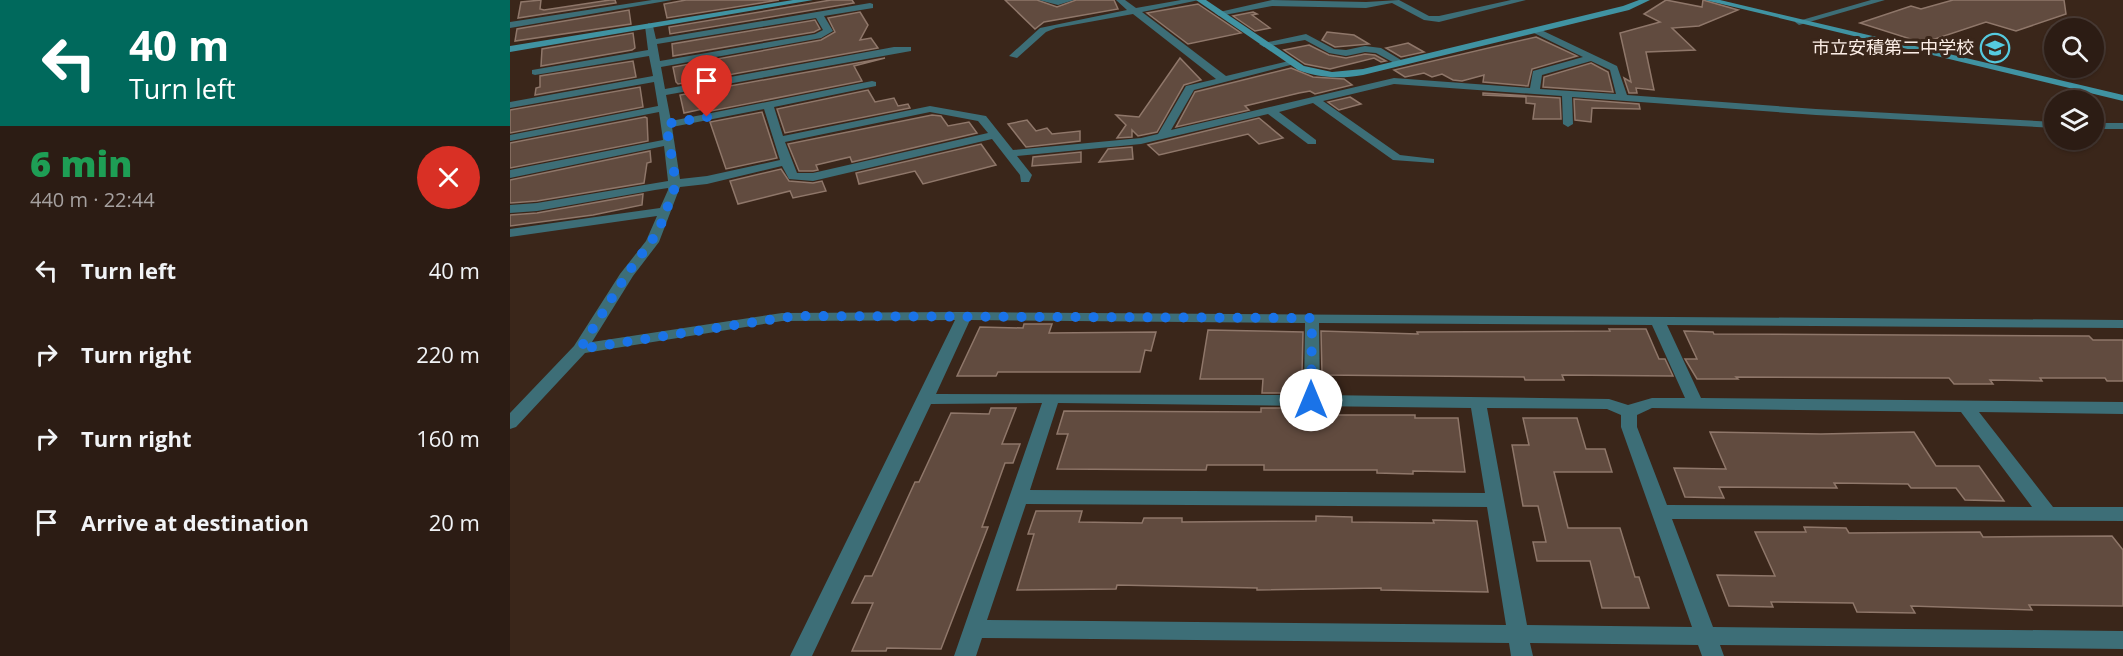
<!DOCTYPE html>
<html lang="en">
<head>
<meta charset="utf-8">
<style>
  :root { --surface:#2c1c14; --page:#34251d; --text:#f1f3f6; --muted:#a6a1a0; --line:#483a34 }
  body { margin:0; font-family:"Open Sans","Noto Sans JP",sans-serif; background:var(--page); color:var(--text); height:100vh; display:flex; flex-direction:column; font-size:22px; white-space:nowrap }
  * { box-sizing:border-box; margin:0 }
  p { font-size:20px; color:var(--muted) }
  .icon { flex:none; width:33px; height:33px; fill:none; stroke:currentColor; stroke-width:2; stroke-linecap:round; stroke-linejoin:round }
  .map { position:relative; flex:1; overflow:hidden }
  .drawer { display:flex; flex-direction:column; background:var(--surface); width:510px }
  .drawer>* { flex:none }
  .banner { background:#00695c; color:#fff; overflow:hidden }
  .tools { position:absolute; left:1534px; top:18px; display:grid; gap:12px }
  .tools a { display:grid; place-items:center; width:60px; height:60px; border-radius:50%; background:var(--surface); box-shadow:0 2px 4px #0004,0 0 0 2px var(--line); font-size:30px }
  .pin { position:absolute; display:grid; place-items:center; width:51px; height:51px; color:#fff; margin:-62px -26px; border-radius:50% 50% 50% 0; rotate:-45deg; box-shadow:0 0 6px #0007 }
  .pin .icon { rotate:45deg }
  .me { position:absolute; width:66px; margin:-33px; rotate:0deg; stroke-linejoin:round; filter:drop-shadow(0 0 4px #0008) }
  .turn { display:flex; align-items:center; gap:21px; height:126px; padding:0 30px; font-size:27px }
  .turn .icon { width:78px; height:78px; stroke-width:2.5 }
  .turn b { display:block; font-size:42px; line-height:51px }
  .round { display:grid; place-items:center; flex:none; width:63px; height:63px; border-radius:32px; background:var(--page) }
  .summary { display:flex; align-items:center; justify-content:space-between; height:102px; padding:0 30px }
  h1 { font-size:36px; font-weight:800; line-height:45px; color:#1e9e55 }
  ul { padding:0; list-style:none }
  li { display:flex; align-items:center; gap:18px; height:84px; padding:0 30px }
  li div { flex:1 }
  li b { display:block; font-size:22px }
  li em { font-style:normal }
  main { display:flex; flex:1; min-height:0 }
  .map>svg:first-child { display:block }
  .building { fill:#614b3f; stroke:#8f776a; stroke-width:1.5 }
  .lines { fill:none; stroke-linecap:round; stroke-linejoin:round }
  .street { fill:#3d6e77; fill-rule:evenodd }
  .secondary { fill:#4093a2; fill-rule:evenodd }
  .route { stroke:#1a73e8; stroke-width:10; stroke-dasharray:0 18 }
  .labels { text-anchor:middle; stroke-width:6; stroke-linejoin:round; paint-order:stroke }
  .far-poi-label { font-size:18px; fill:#fbede6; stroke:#3a261a; text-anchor:end }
</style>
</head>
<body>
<main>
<section class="drawer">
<div class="banner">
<div class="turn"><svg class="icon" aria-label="left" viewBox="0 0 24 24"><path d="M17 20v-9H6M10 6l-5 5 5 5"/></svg><div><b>40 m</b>Turn left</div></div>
</div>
<div class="summary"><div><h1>6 min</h1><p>440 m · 22:44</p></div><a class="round" style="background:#d93025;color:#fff"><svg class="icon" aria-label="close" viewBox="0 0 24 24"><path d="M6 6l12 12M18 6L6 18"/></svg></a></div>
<ul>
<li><svg class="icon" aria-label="left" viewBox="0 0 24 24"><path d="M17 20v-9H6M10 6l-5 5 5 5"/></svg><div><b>Turn left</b></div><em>40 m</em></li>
<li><svg class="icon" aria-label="right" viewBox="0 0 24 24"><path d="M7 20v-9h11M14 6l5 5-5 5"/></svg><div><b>Turn right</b></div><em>220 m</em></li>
<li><svg class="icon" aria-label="right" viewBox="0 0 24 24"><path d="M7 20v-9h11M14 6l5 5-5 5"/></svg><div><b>Turn right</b></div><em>160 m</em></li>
<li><svg class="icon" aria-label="arrive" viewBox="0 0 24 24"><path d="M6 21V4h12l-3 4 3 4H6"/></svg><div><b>Arrive at destination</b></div><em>20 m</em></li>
</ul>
</section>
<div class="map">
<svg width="1613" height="656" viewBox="0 0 1613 656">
  <rect width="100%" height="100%" fill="#3a261a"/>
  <g class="building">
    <polygon points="31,0 30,9 34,10 100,0 105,0 106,3 8,18 11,2"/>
    <polygon points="176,0 269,0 157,18 154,4"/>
    <polygon points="321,0 342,0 344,3 160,34 159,27"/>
    <polygon points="495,0 527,0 547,7 566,0 604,0 608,9 534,22 525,29"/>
    <polygon points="1156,0 1192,7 1193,0 1228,10 1189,26 1162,28 1185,50 1136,52 1144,90 1126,88 1127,93 1119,93 1114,78 1121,82 1110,33 1150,22 1134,14"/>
    <polygon points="1443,0 1554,0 1556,14 1506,31 1476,22 1413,43 1350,23 1401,6 1411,9"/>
    <polygon points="688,4 731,33 678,44 637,13"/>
    <polygon points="119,10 121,24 5,41 7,29"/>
    <polygon points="350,12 358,25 350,40 361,38 368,48 168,84 166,82 163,67 311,40 325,32 318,18"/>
    <polygon points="743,12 747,14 742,15 760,28 745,31 723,16"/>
    <polygon points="305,20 310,29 304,32 163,56 162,44"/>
    <polygon points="817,32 844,35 859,44 825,47 812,40"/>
    <polygon points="123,33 125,48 122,50 31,66 32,49"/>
    <polygon points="1026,37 1067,56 1022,69 1018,86 973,82 974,75 952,81 943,80 932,74 922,77 914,73 895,77 884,70"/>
    <polygon points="898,43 914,52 891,57 876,48"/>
    <polygon points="799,45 819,55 836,58 855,54 865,55 876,61 871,62 864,58 820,69 795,64 774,50"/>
    <polygon points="375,58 344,66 352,81 196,112 193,102 193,109 174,113 170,95"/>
    <polygon points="670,58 691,80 674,85 647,132 628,136 622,130 622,137 607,138 616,125 606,115 629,117"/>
    <polygon points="123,61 126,77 25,95 26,88 30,87 30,76"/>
    <polygon points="1081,63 1098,72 1103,92 1033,87 1034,77"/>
    <polygon points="781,68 803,77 834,79 842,85 805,94 800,91 789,93 735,106 739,110 666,127 685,92"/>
    <polygon points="130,87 133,107 0,133 0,110"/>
    <polygon points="358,90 365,102 384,98 388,106 398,104 400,108 275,133 267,109"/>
    <polygon points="973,93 1050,98 1051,119 1023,119 1025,104 1016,103 1016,97 973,95"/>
    <polygon points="840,97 851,104 829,110 818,102"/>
    <polygon points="1064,99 1129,104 1130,109 1082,108 1081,122 1065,120"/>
    <polygon points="252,112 267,158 216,169 200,122"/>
    <polygon points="422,115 431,116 438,126 459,122 467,133 342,162 340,157 306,165 308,170 303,171 289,171 278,144"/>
    <polygon points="135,117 137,118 138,141 0,168 0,143"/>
    <polygon points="749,118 773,138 749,144 738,134 649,155 638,145"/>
    <polygon points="517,120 526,131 537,128 542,134 570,131 570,141 516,147 498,124"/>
    <polygon points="471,144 486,165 413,184 405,171 349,184 346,173"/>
    <polygon points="622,147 623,159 589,162 598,149"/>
    <polygon points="140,151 141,162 137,163 134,183 27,201 0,203 0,180"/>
    <polygon points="571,152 571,162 522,166 523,157"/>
    <polygon points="271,169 279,181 303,183 312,181 316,191 283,198 280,191 228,204 220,181"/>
    <polygon points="133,194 132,205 83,215 0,226 0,215 27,213"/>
    <polygon points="514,324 542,324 539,333 646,332 641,351 635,350 630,372 488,372 486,376 447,376 470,327 513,328"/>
    <polygon points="1099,329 1136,329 1149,359 1155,359 1163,376 1052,375 1054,380 1015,380 1014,377 812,375 811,331 908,334 907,332 1100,331"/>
    <polygon points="698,330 793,332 792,375 787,375 786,393 752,393 753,379 690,379"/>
    <polygon points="1174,331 1203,332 1204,334 1579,336 1583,340 1613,340 1613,381 1597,381 1595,378 1530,378 1532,381 1480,380 1483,384 1444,384 1439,378 1226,377 1228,379 1187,379 1175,359 1187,359"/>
    <polygon points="481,408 506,408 492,444 510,444 503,463 495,463 472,527 478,527 431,649 377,648 376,651 342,651 363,603 342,603 355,576 362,576 405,482 409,482 441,413 479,414"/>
    <polygon points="751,408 785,408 785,415 905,415 905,418 948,418 955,472 903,471 903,474 867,473 867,470 754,470 754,465 697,465 696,470 547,469 558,434 547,434 554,411 751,412"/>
    <polygon points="1013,418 1067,418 1076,449 1095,449 1102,472 1044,472 1058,528 1110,528 1125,577 1129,577 1139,608 1092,608 1080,561 1027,561 1023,542 1036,542 1028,506 1013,506 1002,445 1019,445"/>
    <polygon points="1200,432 1311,434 1404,432 1426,466 1469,466 1494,501 1455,500 1446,488 1401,488 1398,484 1324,483 1327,488 1209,487 1214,498 1175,497 1164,468 1216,469"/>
    <polygon points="526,511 572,511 569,522 632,523 634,518 672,518 672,522 806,521 806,516 842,517 842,522 924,523 923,520 967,521 978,592 871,590 871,588 747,590 747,588 607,585 606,589 507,590 524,534 518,534"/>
    <polygon points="1294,527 1336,528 1339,533 1470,532 1473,537 1602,536 1613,550 1613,606 1519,605 1522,610 1401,606 1405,613 1347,612 1343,603 1261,602 1263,607 1219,606 1207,575 1265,576 1245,532 1296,532"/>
  </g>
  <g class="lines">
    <g class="street">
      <polygon points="142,0 162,0 0,28 0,22"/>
      <polygon points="529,0 564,0 548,5"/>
      <path d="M606,0H615L626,8L671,0H689L632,12L716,76L783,60L788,63L684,90L661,130L884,78L1020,88L1023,71L1073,57L1024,33V29L1027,28L1107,66L1117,95L1306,109L1545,122V128L1306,115L1062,97L1063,124L1058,127L1053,124L1052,96L884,84L813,101L890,155L924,159V163L883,160L803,103L769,112L806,140V144H798L758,114L631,144L507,156L522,175L519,182H511L510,175L482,139L303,181L279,179L272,166L197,184L170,187L149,242L123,276L82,342L272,313L451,312L1613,320V328L1157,325L1191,398L1613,402V414L1469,412L1543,507H1613V521L1162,519L1203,627L1613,631V649L1210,645L1214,656H1192L1188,645L1020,643L1023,656H1001L999,643L472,638L466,656H444L532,403L421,404L302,656H280L445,320L272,321L75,353L6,427L0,429V413L64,346L110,274L136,241L147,216L0,237V229L150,208L158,190V188L145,190L27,211L0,213V205L27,203L158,181L154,146L0,178V170L153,140L149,112L0,141V135L148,106L144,82L0,108V102L143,76L139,56L25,75L22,74V70L138,50L135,26L139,23L143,26L146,39L360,3L363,4V8L314,16L323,31L311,38L151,67L155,89L384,47H401V51L156,95L161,121L362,81L366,82V86L264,107L273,136L420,106L476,116L503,150L631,138L648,134L676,86L706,79L623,14L546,28L536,32L507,58L499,56L530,28L617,10ZM306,18L313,30L305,34L150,61L147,44ZM1081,61L1100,70L1106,94L1030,89L1032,75ZM254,109L270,160L197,176L170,179L162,127ZM420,112L468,121L478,133L303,173H287L275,142ZM460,320L795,323L794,395L426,394ZM809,323L1142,325L1175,398H1142L1118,405L1099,399L810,395ZM548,403L961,408L975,493L520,490ZM977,408L1097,409L1111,415V427L1182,627L1017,625ZM1142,408L1451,412L1522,507L1157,505L1127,427V415ZM516,504L977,507L996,625L477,620Z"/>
      <polygon points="762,0 856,2 889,0 919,16 929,16 1001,0 1016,0 929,22 914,20 882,3 856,8 762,6 709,16 705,13"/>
      <polygon points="1361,0 1375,0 1289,25 1285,22"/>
      <polygon points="796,34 824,49 836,50 855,46 871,48 896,63 888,65 866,53 855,52 836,56 819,53 795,40 754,47 749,44"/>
      <rect x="1584" y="123" width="29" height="6"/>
    </g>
    <g class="secondary">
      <polygon points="283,0 303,0 0,52 0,46"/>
      <path d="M686,0H696L794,66L822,72L853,69L1113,6L1129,0H1140L1119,10L853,75C830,79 809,78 788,70Z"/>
      <polygon points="1195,0 1210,0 1613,95 1613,101"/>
    </g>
  </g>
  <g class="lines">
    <polyline class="route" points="197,117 156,124 164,170 164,190 148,232 117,274 70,349 285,316 802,318 801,400"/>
  </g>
  <defs>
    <g id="school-ring" transform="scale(1.5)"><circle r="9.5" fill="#3a261a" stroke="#55cadf" stroke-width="1.5"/><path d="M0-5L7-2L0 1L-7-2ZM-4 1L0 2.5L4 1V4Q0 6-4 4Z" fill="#55cadf"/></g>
  </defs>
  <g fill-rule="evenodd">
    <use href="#school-ring" x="1485" y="48"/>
  </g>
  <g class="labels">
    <g class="far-poi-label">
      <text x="1464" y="54">市立安積第二中学校</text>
    </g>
  </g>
</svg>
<div class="tools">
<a><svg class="icon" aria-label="search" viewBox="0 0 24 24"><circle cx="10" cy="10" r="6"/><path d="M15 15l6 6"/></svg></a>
<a><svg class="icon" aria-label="layers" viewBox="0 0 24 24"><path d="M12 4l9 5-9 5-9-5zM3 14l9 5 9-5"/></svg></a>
</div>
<div class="pin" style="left:197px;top:117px;background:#d93025"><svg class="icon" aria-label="arrive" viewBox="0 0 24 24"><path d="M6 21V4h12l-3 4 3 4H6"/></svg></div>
<svg class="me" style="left:801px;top:400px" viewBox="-20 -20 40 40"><circle r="19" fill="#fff"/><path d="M0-13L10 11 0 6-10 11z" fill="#1a73e8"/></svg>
</div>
</main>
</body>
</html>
